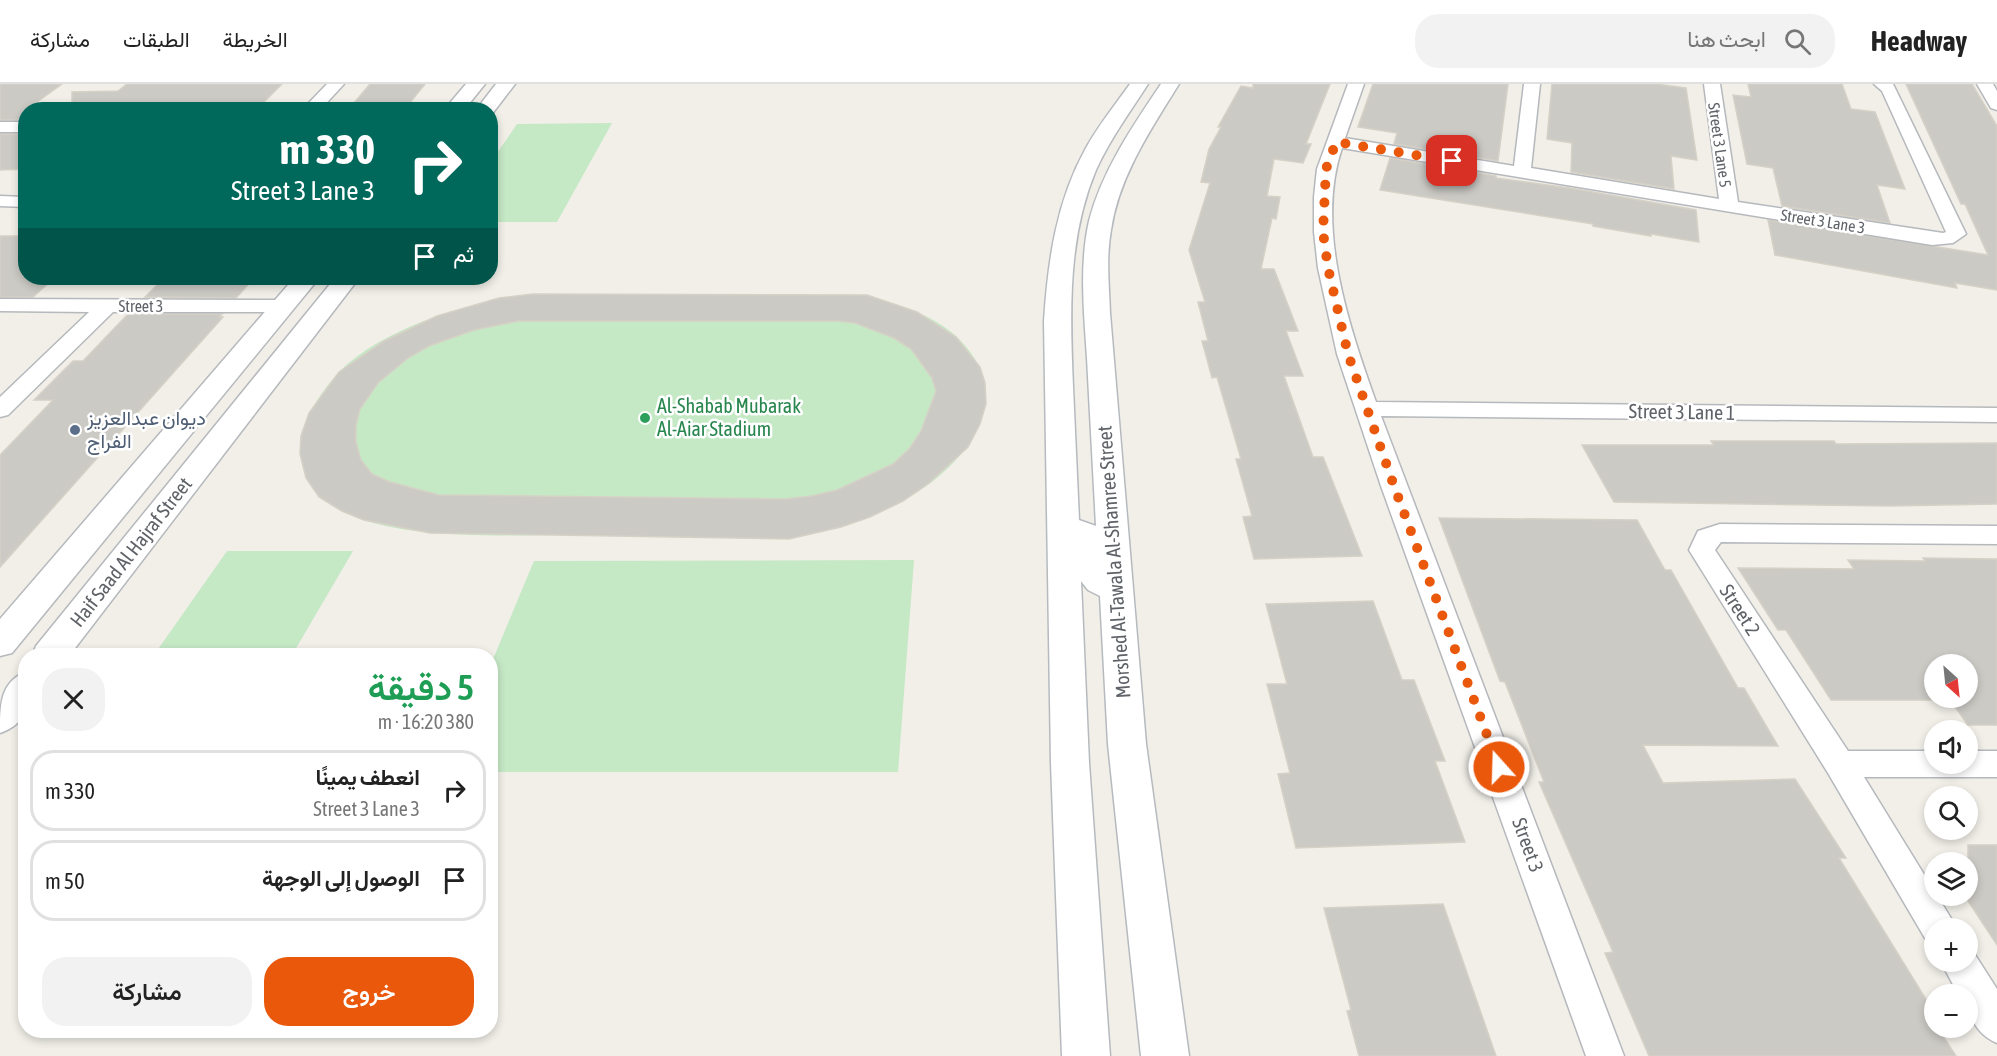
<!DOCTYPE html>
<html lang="ar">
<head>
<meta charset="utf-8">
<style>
  :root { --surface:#fff; --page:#f2f2f2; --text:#222; --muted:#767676; --line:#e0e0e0; --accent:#ea580c }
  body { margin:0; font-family:"Asap Condensed",Vazirmatn,sans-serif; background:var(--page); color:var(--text); direction:rtl; height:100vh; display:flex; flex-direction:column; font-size:22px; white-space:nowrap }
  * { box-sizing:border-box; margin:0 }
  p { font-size:20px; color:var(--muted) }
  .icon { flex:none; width:33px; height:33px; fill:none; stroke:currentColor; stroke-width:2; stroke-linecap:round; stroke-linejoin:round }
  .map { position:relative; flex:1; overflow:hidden; direction:ltr }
  .sheet { position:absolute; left:18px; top:564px; width:480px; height:390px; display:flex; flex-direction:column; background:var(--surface); border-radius:24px; box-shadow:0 3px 9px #0003; direction:rtl }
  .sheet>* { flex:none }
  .top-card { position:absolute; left:18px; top:18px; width:480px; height:183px; border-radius:24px; box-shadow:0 3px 9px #0003; direction:rtl; background:#00695c; color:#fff; overflow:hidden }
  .needle { width:39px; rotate:153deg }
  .fabs { position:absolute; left:1924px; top:570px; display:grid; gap:12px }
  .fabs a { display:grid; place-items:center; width:54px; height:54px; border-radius:50%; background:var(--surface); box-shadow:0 3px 9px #0003; font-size:30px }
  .pin { position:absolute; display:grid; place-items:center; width:51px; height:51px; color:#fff; margin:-26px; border-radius:12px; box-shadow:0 3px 9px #0006 }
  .me { position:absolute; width:66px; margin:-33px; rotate:340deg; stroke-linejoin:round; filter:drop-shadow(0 0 4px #0008) }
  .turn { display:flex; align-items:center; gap:21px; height:126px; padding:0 24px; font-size:27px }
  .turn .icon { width:78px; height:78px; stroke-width:2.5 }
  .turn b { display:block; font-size:42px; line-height:51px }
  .then { display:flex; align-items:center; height:57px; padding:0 24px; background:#0003; gap:12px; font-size:22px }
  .round { display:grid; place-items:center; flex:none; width:63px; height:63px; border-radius:24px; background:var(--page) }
  .headline { display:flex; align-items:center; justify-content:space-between; height:102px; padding:0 24px }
  h1 { font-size:36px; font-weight:600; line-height:45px; color:#1e9e55 }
  .action { display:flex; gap:12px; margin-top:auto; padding:12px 24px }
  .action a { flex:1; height:69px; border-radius:24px; background:var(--accent); color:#fff; font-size:24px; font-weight:600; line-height:69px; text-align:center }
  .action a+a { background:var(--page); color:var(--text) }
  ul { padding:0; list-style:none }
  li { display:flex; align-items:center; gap:18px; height:81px; margin:0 12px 9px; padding:0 12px; border:3px solid var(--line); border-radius:24px }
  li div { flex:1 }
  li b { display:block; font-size:22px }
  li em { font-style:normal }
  header { display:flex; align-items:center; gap:36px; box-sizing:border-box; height:84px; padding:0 30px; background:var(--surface); border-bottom:2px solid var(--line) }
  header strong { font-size:28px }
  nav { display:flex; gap:33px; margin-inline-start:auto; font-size:21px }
  .search { width:420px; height:54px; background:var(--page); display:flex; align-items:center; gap:15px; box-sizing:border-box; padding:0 21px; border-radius:24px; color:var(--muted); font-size:22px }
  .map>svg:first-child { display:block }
  .green { fill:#c5e8c5 }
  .building { fill:#cccac5; stroke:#d6d1c6; stroke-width:1.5; fill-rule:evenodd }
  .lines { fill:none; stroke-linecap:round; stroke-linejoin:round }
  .minor-casing { stroke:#b5b8bc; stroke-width:3 }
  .tertiary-casing { stroke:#b5b8bc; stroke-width:3 }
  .secondary-casing { stroke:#b6babf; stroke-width:3 }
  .minor { fill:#fff; fill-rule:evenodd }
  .tertiary { fill:#fff; fill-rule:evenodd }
  .secondary { fill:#fff; fill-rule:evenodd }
  .route { stroke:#ea580c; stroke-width:10; stroke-dasharray:0 18 }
  .leisure-dot { fill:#2e9e5b; stroke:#fff; stroke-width:2 }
  .service-dot { fill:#5c6f8a; stroke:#fff; stroke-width:2 }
  .labels { text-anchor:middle; stroke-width:5; stroke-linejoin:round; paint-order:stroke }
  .far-street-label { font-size:16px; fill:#5f6368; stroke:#fff }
  .leisure-label { font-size:20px; fill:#27864d; stroke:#fff; text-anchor:start }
  .street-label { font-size:20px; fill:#5f6368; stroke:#fff }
  .service-label { font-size:20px; fill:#4e5e75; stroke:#fff; text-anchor:start }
</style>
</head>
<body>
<header>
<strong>Headway</strong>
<div class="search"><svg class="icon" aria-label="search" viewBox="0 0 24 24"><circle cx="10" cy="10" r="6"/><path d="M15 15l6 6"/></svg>ابحث هنا</div>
<nav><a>الخريطة</a><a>الطبقات</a><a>مشاركة</a></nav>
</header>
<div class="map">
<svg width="1997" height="972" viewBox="0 0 1997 972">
  <rect width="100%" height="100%" fill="#f1efe8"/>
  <g class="green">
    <polygon points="612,39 557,138 491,138 491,78 517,40"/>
    <path d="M533,210L867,211C899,221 932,230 957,253C1022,315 963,385 901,418C865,437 828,446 789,455C719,453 650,452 580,451C510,450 374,461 320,413C311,405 306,393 303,382C294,349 312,321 332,296C373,246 471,217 533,210Z"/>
    <polygon points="227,467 353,467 292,571 154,571"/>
    <polygon points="914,476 898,688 491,688 491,580 534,477"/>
  </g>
  <g class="building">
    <polygon points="0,0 62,0 26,26 26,36 0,36"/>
    <polygon points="127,0 282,0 256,26 72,26 72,8 118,7"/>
    <polygon points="370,0 425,0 404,26 348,26"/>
    <polygon points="1253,0 1330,0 1306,60 1311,60 1303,79 1274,75 1267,112 1280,113 1276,135 1272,134 1261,185 1274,185 1298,247 1286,247 1303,292 1284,292 1313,373 1323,373 1362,472 1254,475 1243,433 1252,432 1236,375 1241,375 1217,293 1212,294 1202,257 1208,257 1198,218 1205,218 1189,166 1210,99 1201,98 1209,65 1221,43 1218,43 1241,2 1253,4"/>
    <polygon points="1373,0 1508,0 1498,77 1394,60 1397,49 1358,43"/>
    <polygon points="1552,0 1656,0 1686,4 1697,76 1671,72 1674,105 1571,88 1572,59 1547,55"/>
    <polygon points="1748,0 1842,0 1851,25 1875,28 1905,105 1877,101 1890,139 1782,122 1773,84 1747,80 1733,11 1751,13"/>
    <polygon points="1906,0 1972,0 1997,42 1997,206 1955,199 1957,204 1775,171 1768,136 1988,171 1965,120 1961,120"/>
    <polygon points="0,50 26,50 26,85 0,86"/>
    <polygon points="1390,74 1496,92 1496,94 1570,104 1696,126 1699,158 1651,150 1651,152 1593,142 1593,140 1380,106"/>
    <polygon points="0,152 26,152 26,194 54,194 33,213 0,213"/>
    <polygon points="164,194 254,194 236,214 145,213"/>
    <path d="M533,210L867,211L917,228L956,253L980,283L985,299L986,320L980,340L968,363L929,399L903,417L870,433L841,443L789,455L430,449L364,436L342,427L319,413L306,394L300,370L301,352L309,329L339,288L384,257L437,232L499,214ZM518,237H839L855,239L894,254L911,265L932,294L936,307L921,347L910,364L893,380L837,406L812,412L785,415L439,411L390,398L372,390L361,376L356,358V341L360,325L378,299L408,274L429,262L474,246Z"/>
    <polygon points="128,230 222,230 219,233 223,233 0,483 0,371 53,316 34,316 73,277 83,277"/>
    <polygon points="1711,357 1834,357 1836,360 1997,359 1997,420 1889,422 1614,418 1582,361 1714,361"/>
    <polygon points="1439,434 1637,436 1665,486 1671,486 1738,604 1744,604 1778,662 1643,661 1663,699 1795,695 1846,774 1839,774 1935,930 1935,944 1938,944 1956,972 1649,972 1605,869 1613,868 1539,698 1544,698 1505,598 1500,597"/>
    <path d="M1923,474L1997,475V641H1968L1950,616H1831L1786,546H1778L1738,484L1854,485L1848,476L1925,477ZM1935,580H1968V614H1935Z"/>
    <polygon points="1373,517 1402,596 1414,596 1445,677 1435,677 1465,758 1296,764 1278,690 1290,689 1267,600 1287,600 1266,520"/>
    <polygon points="1968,761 1997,761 1997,861 1968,817"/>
    <polygon points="1443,820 1496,972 1359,972 1347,927 1351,926 1324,824"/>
  </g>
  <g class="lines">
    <g class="minor-casing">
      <g id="minor">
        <polygon points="327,0 344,0 320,26 302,26"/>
        <path d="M1348,0H1364L1345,54L1514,82L1524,0H1540L1531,84L1719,115L1704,0H1720L1738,118L1943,149L1946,148L1882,7L1874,0H1893L1966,150L1953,159L1932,161L1342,64C1315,143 1349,242 1376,318L1997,324V338L1381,332L1624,972H1586L1381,402L1337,270L1318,184L1314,148V113L1317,85Z"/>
        <polygon points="1977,0 1993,0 1997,7 1997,26 1991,24"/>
        <rect x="0" y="38" width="26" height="10"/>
        <polygon points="0,112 26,113 26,123 0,122"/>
        <polygon points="0,215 282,216 289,218 292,222 289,226 282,228 113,228 8,331 0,333 0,313 89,228 0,227"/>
        <polygon points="1720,440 1997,442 1997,460 1721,458 1715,466 1848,667 1935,667 1935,680 1968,680 1968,667 1997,667 1997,693 1864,693 1957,844 1935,844 1935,859 1926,856 1828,689 1689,466 1698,447"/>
        <path d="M1968,864L1972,866L1997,905V959C1976,950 1968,933 1968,910H1958L1941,878H1968Z"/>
      </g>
    </g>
    <g class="tertiary-casing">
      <g id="tertiary">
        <polygon points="466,0 485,0 464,26 444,26"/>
        <polygon points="496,0 515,0 492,30 490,26 476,26"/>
        <polygon points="294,194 319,194 12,569 0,572 0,535"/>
        <polygon points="335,194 359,194 69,572 32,572 36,562"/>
        <path d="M26,588C26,616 32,638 0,649C0,621 0,598 26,588Z"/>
      </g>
    </g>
    <g class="secondary-casing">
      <path id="secondary" d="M1130,0H1148C1130,28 1110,55 1096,86C1067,155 1070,230 1073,303C1075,347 1077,391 1079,436L1096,442C1093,386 1090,330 1087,274C1084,229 1079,181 1089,137C1102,87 1132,43 1161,0H1179C1151,45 1119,92 1111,146C1106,173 1109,201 1110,229L1146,660L1189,972H1141L1108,660L1100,512L1088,506L1081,497L1089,679L1110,972H1062L1051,679L1044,237C1048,177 1056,118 1086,64C1098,42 1115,21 1130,0Z"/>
    </g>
    <use href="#minor" class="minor"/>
    <use href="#tertiary" class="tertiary"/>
    <use href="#secondary" class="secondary"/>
  </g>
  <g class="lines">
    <polyline class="route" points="1452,77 1336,58 1326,85 1323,148 1328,184 1348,270 1394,402 1499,683"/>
  </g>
  <circle class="leisure-dot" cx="645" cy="334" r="6"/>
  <circle class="service-dot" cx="75" cy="346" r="6"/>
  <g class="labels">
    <g class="far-street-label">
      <text transform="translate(1720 61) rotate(82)" y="6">Street 3 Lane 5</text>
      <text transform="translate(1823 137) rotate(9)" y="6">Street 3 Lane 3</text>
      <text x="141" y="228">Street 3</text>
    </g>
    <g class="leisure-label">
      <text x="657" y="329">Al-Shabab Mubarak<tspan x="657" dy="23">Al-Aiar Stadium</tspan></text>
    </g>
    <g class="street-label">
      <text transform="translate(1682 328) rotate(1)" y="7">Street 3 Lane 1</text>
      <text transform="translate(131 468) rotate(-52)" y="7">Haif Saad Al Hajraf Street</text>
      <text transform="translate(1114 478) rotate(-94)" y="7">Morshed Al-Tawala Al-Shamree Street</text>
      <text transform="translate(1740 526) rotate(57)" y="7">Street 2</text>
      <text transform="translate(1528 761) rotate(70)" y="7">Street 3</text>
    </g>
    <g class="service-label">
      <text x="87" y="341">ديوان عبدالعزيز<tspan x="87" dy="23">الفراج</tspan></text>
    </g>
  </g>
</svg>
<div class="fabs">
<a><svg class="needle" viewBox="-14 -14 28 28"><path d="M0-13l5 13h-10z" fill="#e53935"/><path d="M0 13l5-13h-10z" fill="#767676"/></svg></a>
<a><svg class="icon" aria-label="sound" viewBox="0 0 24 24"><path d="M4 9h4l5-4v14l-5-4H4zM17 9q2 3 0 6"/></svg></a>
<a><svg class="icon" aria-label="search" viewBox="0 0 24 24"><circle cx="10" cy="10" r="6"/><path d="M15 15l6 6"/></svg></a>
<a><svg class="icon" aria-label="layers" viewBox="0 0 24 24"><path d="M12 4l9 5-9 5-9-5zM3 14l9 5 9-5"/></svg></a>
<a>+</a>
<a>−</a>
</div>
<div class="pin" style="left:1452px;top:77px;background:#d93025"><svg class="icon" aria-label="arrive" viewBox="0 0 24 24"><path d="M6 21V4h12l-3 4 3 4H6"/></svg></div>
<svg class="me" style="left:1499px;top:683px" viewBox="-20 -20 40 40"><circle r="17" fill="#ea580c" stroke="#fff" stroke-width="3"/><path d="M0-11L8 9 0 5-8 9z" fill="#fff"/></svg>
<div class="top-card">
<div class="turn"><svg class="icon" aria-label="right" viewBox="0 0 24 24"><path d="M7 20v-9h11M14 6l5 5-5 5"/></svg><div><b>330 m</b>Street 3 Lane 3</div></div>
<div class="then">ثم<svg class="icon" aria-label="arrive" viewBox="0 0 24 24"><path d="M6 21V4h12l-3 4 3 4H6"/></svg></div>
</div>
<section class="sheet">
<div class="headline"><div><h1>5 دقيقة</h1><p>380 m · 16:20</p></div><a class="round"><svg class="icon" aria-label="close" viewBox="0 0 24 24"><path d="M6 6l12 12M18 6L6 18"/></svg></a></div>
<ul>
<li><svg class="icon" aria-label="right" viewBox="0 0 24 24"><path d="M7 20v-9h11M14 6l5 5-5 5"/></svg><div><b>انعطف يمينًا</b><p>Street 3 Lane 3</p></div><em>330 m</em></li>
<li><svg class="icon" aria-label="arrive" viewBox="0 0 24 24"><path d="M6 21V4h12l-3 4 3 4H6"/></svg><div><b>الوصول إلى الوجهة</b></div><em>50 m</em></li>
</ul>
<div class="action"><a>خروج</a><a>مشاركة</a></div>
</section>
</div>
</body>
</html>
